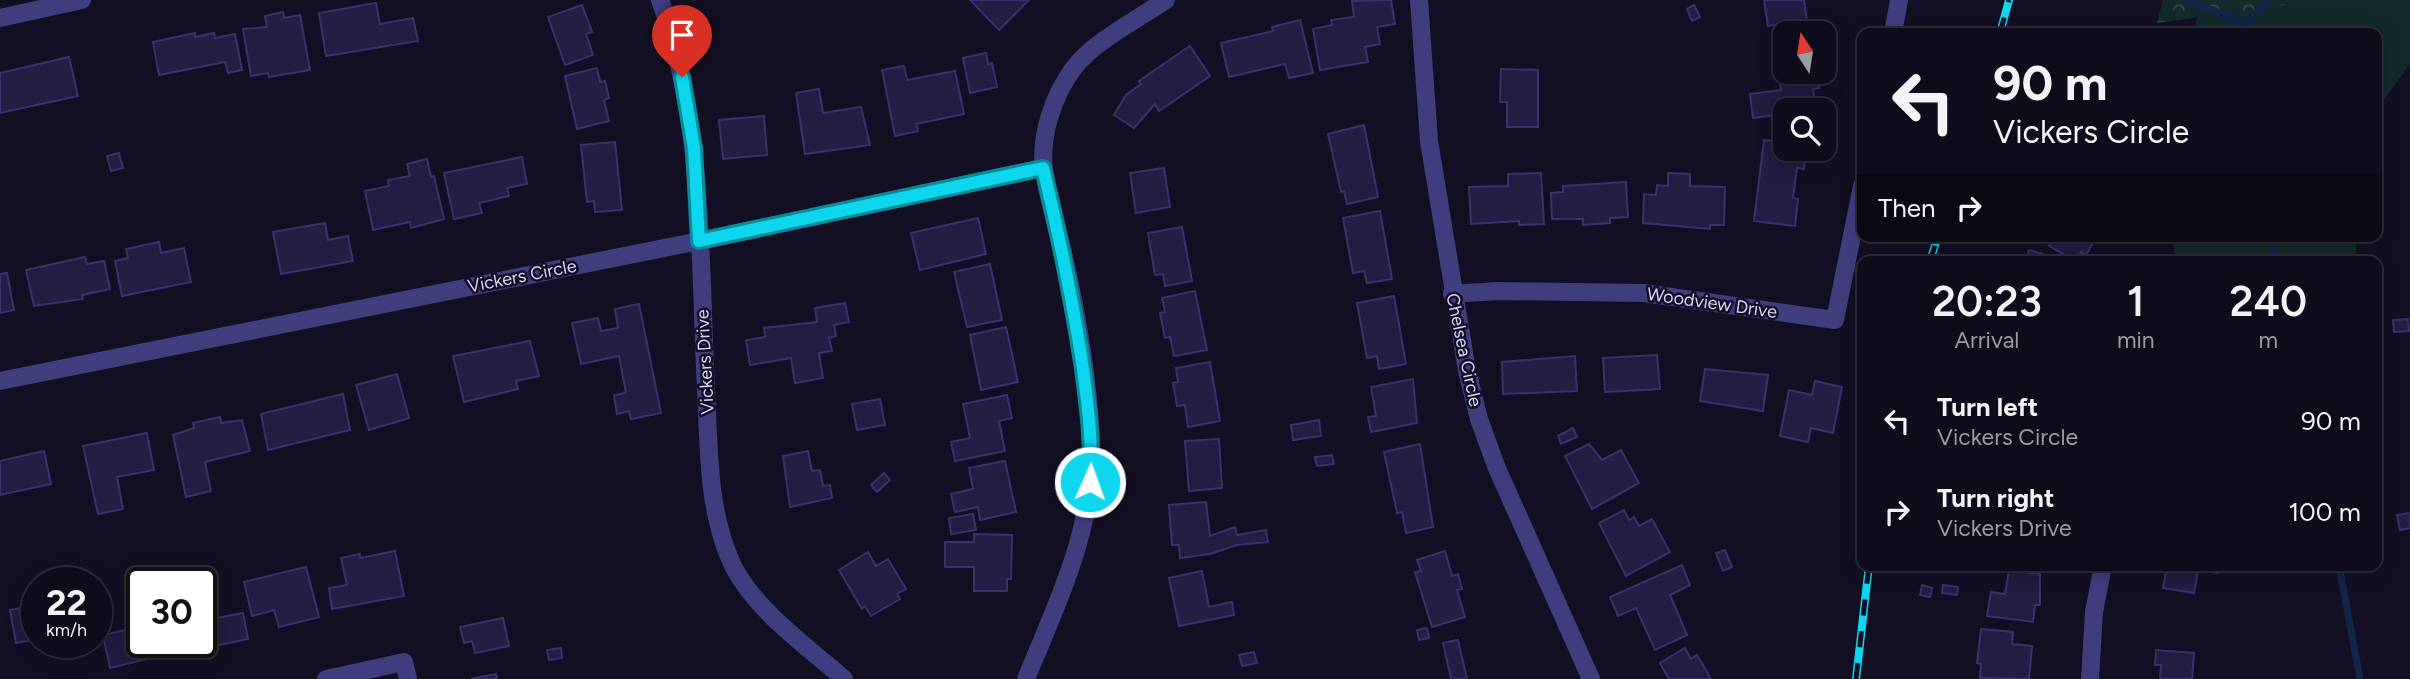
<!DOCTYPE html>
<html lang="en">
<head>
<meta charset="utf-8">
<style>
  :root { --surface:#0e0b1a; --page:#171423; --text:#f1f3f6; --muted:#9b9ba2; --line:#2e2b39 }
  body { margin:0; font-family:Figtree,sans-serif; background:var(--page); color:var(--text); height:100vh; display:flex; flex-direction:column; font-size:26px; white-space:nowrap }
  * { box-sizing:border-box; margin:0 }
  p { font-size:23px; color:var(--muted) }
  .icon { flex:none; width:38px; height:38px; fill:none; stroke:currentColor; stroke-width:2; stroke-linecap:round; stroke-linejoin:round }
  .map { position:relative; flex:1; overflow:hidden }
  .panel { position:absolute; left:1857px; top:256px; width:525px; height:315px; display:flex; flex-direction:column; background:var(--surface); border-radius:14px; box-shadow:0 4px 18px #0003,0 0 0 2px var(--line) }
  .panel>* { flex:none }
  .hud { position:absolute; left:1857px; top:28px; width:525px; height:214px; border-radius:14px; box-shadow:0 4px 18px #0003,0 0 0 2px var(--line); background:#0e0b1a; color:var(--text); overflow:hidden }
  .needle { width:46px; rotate:348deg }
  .controls { position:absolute; left:1773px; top:21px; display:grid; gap:14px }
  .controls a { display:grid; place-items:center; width:63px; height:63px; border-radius:14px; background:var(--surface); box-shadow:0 4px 18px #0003,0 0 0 2px var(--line); font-size:35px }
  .speed { position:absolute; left:21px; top:567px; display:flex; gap:14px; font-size:35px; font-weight:700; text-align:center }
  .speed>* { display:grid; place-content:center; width:91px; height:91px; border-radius:50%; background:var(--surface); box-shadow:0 4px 18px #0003,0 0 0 2px var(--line); line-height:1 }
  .speed small { font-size:18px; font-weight:400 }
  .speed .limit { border:4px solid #111; border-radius:10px; background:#fff; color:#111 }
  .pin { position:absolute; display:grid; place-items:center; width:60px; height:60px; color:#fff; margin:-72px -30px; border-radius:50% 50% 50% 0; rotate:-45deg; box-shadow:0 0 7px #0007 }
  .pin .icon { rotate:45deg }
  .me { position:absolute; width:77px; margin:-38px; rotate:2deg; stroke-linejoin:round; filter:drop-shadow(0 0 5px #0008) }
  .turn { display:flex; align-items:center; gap:24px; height:147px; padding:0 21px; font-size:32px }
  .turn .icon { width:91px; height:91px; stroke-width:2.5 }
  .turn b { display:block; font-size:49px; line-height:60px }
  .then { display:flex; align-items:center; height:66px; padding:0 21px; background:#0003; gap:14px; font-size:26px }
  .eta { display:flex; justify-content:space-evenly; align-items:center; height:119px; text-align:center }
  .eta b { font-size:42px; font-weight:600; line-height:49px }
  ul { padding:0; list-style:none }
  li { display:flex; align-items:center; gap:21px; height:91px; padding:0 21px }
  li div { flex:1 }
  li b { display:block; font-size:26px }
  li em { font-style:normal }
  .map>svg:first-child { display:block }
  .grass { fill:#122b2a }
  .forest { fill:url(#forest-crowns) }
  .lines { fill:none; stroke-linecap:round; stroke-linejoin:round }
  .stream { stroke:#112748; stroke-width:7 }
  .building { fill:#241c41; stroke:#3c306c; stroke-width:2 }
  .minor { stroke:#3f3d7e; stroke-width:18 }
  .rail-casing { stroke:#0ed6ec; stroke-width:8 }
  .rail { stroke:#120f22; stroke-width:5; stroke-dasharray:16; stroke-linecap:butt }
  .route-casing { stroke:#098b99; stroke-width:18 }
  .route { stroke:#0ed6ec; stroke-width:12 }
  .labels { text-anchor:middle; stroke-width:5; stroke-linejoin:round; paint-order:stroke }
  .street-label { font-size:18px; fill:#d7d2fc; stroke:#120f22 }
</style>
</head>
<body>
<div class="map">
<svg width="2410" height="679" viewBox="0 0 2410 679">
  <defs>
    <pattern id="forest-crowns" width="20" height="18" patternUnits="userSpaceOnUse" patternTransform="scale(1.75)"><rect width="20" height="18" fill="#122b2a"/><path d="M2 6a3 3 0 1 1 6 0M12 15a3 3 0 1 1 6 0" fill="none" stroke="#34494a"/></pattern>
  </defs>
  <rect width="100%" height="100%" fill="#120f22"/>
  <g class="grass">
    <polygon points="2203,0 2410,0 2410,64 2377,109 2376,33 2193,33"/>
    <polygon points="2172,236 2357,236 2355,261 2176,261"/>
  </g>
  <polygon class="forest" points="2163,0 2322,0 2157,23"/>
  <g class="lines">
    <g class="stream">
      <polyline points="2187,0 2247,24 2247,33"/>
      <polyline points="2247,24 2268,0"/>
      <polyline points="2270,236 2276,261"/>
      <polyline points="2339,565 2360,679"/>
    </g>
  </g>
  <g class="building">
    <polygon points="970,0 1029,0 999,30"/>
    <polygon points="1391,0 1395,24 1377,27 1380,44 1365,47 1368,62 1320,70 1313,29 1332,25 1331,20 1354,17 1352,1"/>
    <polygon points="1764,0 1804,0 1807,21 1768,26"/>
    <polygon points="376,3 380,24 413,18 418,41 326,56 319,13"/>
    <polygon points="582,5 592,32 586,34 593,55 565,65 548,17"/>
    <polygon points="1694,5 1700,17 1692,21 1687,9"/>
    <polygon points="283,12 284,18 300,15 310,70 269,77 268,73 251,76 243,29 267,27 265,16"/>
    <polygon points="1300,20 1313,73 1289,78 1285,64 1229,77 1221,43 1273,31 1272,27"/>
    <polygon points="195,33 195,37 214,33 215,38 235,34 242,70 228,73 225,62 159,75 153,42"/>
    <polygon points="1785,44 1785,72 1817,72 1819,88 1813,89 1816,110 1785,110 1785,114 1753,118 1750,94 1781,90 1776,45"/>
    <polygon points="1190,46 1210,76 1159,111 1155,104 1134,128 1114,115 1126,95 1141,84 1139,81"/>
    <polygon points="986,53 988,64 992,63 997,87 970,93 963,58"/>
    <polygon points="69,57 78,96 0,113 0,73"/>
    <polygon points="904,66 907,80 955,71 964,114 916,124 918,131 895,136 882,70"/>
    <polygon points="597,68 600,82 605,81 609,98 604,100 609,121 577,129 565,76"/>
    <polygon points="1501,69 1538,70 1538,127 1507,127 1507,102 1500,102"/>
    <polygon points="819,89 823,113 861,107 870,145 805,154 796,93"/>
    <polygon points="764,116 767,155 723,159 719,120"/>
    <polygon points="1364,125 1378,197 1347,204 1344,191 1341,192 1328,134"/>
    <polygon points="1764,140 1785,142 1785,149 1806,149 1804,169 1797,168 1793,198 1798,199 1795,226 1754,221"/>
    <polygon points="615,142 622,210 595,212 594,201 587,202 581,145"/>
    <polygon points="119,153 123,168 111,171 107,156"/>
    <polygon points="522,157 527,184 507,188 509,196 479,203 482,213 454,219 444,173"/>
    <polygon points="427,159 431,177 434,176 444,219 411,228 410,222 373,230 365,191 389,186 388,180 410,176 407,164"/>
    <polygon points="1164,168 1170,207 1136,213 1130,173"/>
    <polygon points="1541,173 1544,224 1519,225 1519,221 1471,224 1469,187 1508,186 1508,174"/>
    <polygon points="1668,173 1690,174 1690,186 1725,187 1724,225 1710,225 1710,229 1643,223 1644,194 1656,195 1657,185 1668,186"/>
    <polygon points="1626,182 1628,217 1610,218 1610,223 1583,225 1583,219 1552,219 1551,193 1563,192 1563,186"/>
    <polygon points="1380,211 1392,279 1367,283 1364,271 1353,273 1343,218"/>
    <polygon points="978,218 986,254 920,270 911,233"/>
    <polygon points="325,223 328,240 348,236 353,261 281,274 273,232"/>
    <polygon points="1182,227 1192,281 1165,286 1163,274 1155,275 1148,233"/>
    <polygon points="2055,236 2097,236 2086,255 2081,252 2076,261 2049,246"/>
    <polygon points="159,242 161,253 184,248 191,282 122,296 115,261 128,258 126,249"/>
    <polygon points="2029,250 2043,254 2041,261 2026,261"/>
    <polygon points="85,257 87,264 104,261 110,289 82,295 83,299 34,306 26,270"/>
    <polygon points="990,264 1002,320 967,327 954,272"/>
    <polygon points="7,273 14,310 0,313 0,274"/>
    <polygon points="1195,291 1207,350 1174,356 1170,337 1165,338 1160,313 1165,312 1162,298"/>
    <polygon points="1394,296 1406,364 1379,369 1377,356 1367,358 1357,303"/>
    <polygon points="845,303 849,322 834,325 836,336 829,338 832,351 819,353 823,378 795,383 791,358 750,365 746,340 765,337 764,328 817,322 815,308"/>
    <polygon points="639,304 661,413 631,419 629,411 617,414 614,395 626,393 619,356 581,364 572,323 598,318 601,331 618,328 615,309"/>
    <polygon points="2408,319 2409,331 2394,332 2393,320"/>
    <polygon points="1006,327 1018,382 981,390 970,335"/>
    <polygon points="530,341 539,376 516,381 518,389 464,402 453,356"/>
    <polygon points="1657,355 1660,389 1605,392 1603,358"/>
    <polygon points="1575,356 1577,391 1503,394 1502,362"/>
    <polygon points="1210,362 1220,421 1188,427 1185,405 1177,406 1173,383 1178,382 1176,368"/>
    <polygon points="1705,369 1768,375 1763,411 1700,401"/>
    <polygon points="397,374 409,418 369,430 356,385"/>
    <polygon points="1413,379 1417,423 1371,432 1368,417 1376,416 1371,387"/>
    <polygon points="1815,381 1842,387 1833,433 1811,428 1808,442 1780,436 1789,390 1812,395"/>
    <polygon points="343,394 350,430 268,450 261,414"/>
    <polygon points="1007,395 1012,418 999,421 1005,451 955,461 951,442 970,438 963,404"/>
    <polygon points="880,399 885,425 857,430 852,404"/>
    <polygon points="220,417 221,423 242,420 250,451 205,462 211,491 186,497 173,435 194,428 193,423"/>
    <polygon points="1319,420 1321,436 1293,440 1291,425"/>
    <polygon points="1573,428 1577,437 1561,444 1558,436"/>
    <polygon points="147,433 154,470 117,477 123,509 98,514 83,446"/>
    <polygon points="1219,439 1222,488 1189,491 1185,441"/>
    <polygon points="1420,444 1433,527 1406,533 1402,512 1397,513 1384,452"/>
    <polygon points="1589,444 1602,460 1621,450 1639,483 1592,509 1565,456"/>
    <polygon points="44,451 51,484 0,495 0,461"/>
    <polygon points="808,451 812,471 820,470 823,486 830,485 832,498 790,507 783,456"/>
    <polygon points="1332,455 1334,464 1317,466 1315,457"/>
    <polygon points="1005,461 1016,512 980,520 978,507 955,512 951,494 973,489 969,468"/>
    <polygon points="884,473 890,480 877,492 871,485"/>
    <polygon points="1206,502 1210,536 1235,527 1237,535 1266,530 1268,542 1237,545 1210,554 1180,558 1179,545 1172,545 1169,505"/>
    <polygon points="1624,510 1629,520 1634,517 1639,526 1652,519 1670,552 1626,576 1599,523"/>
    <polygon points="2410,513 2410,528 2400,530 2397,515"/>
    <polygon points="973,514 976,530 951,534 949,518"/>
    <polygon points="974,534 1012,535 1011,579 1007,579 1007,591 974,591 974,567 945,567 945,542 974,542"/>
    <polygon points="1725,550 1732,567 1723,571 1716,553"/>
    <polygon points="395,551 404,596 332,609 329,588 347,585 341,558 360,554 360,558"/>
    <polygon points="1445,551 1452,576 1458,574 1462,589 1457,590 1465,617 1432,627 1415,572 1421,571 1417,560"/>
    <polygon points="868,552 876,566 888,559 906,589 897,594 900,599 871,616 865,606 862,609 839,570"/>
    <polygon points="1682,565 1690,585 1670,595 1687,635 1655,650 1636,608 1618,616 1610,597"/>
    <polygon points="2167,565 2219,565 2218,573 2198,570 2194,593 2163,588"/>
    <polygon points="306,567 319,617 279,627 274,610 252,616 244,582"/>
    <polygon points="2009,570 2040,574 2040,605 2035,605 2033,622 1987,616 1991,592 2005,594"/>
    <polygon points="1202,571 1209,607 1232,602 1234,615 1179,626 1169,578"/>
    <polygon points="1922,585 1932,588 1930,597 1920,595"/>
    <polygon points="1943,585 1958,587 1957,595 1942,593"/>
    <polygon points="37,605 37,639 16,643 10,610"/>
    <polygon points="243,613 248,639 161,657 158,642 201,642 201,621"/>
    <polygon points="503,618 509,646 475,653 472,641 464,643 460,627"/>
    <polygon points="140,627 147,659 110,668 103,635"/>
    <polygon points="1427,628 1429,638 1419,640 1417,630"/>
    <polygon points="1981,629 2013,632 2012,644 2032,646 2029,679 1980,678 1981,664 1977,663"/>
    <polygon points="1458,640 1467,679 1451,679 1443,643"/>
    <polygon points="561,648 562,658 549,660 547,650"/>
    <polygon points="1685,648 1691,659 1697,655 1711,679 1669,679 1660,663"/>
    <polygon points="2156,650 2194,653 2192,679 2160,679 2161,665 2155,665"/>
    <polygon points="1254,652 1257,663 1242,666 1239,655"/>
    <polygon points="496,674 497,679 471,679"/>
  </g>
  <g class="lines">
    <g class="minor">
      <path d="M660,0C705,124 699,258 706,388C709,447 707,511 733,566C756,611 807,646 844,679"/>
      <polyline points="1419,0 1429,141 1467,371 1479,419 1496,466 1591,679"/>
      <polyline points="0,18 82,0"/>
      <polyline points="1893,33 1899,0"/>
      <polyline points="1452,294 1497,291 1643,293 1835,320 1862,186"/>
      <polyline points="0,381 699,241 1043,168"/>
      <polyline points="326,679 404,662 408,679"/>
      <path d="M1026,679C1054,610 1090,538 1091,462C1092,400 1078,318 1064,257C1058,228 1047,198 1044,169C1040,136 1053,96 1073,69C1093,42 1138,19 1166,0"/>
      <polyline points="2090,679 2094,612 2103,565"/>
    </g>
    <g class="rail-casing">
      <g id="rail">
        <polyline points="2000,33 2009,0"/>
        <polyline points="1930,261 1938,236"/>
        <polyline points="1856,679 1869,565"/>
      </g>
    </g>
    <use href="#rail" class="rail"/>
  </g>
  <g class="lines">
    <g class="route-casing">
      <path id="route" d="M682,77L694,148L699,241L1043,168C1059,235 1073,301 1083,369C1088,407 1093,444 1090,482"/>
    </g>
    <use href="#route" class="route"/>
  </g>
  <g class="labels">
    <g class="street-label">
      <text transform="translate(522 276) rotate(-11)" y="6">Vickers Circle</text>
      <text transform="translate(1712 303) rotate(8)" y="6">Woodview Drive</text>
      <text transform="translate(1464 350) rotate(78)" y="6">Chelsea Circle</text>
      <text transform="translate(705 362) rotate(-93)" y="6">Vickers Drive</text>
    </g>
  </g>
</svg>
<div class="controls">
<a><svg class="needle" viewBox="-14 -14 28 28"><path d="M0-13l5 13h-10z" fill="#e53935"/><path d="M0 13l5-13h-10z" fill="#9b9ba2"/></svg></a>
<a><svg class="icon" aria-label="search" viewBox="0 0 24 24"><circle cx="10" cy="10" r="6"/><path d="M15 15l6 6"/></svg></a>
</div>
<div class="speed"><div>22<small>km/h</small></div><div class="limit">30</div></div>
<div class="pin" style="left:682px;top:77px;background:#d93025"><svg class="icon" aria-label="arrive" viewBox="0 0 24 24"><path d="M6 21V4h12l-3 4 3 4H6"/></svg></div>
<svg class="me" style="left:1090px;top:482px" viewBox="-20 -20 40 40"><circle r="17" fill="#0ed6ec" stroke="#fff" stroke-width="3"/><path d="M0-11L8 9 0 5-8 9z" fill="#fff"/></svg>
<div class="hud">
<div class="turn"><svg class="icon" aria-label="left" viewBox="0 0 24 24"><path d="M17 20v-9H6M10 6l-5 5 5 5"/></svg><div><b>90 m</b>Vickers Circle</div></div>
<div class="then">Then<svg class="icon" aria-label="right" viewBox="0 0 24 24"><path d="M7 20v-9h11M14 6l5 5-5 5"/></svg></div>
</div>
<section class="panel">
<div class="eta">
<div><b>20:23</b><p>Arrival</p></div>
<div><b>1</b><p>min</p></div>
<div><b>240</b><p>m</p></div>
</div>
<ul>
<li><svg class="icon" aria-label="left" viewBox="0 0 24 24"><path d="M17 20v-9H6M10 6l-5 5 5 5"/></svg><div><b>Turn left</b><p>Vickers Circle</p></div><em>90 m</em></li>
<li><svg class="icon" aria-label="right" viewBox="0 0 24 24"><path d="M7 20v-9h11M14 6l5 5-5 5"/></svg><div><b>Turn right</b><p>Vickers Drive</p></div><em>100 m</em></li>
</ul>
</section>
</div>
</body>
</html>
